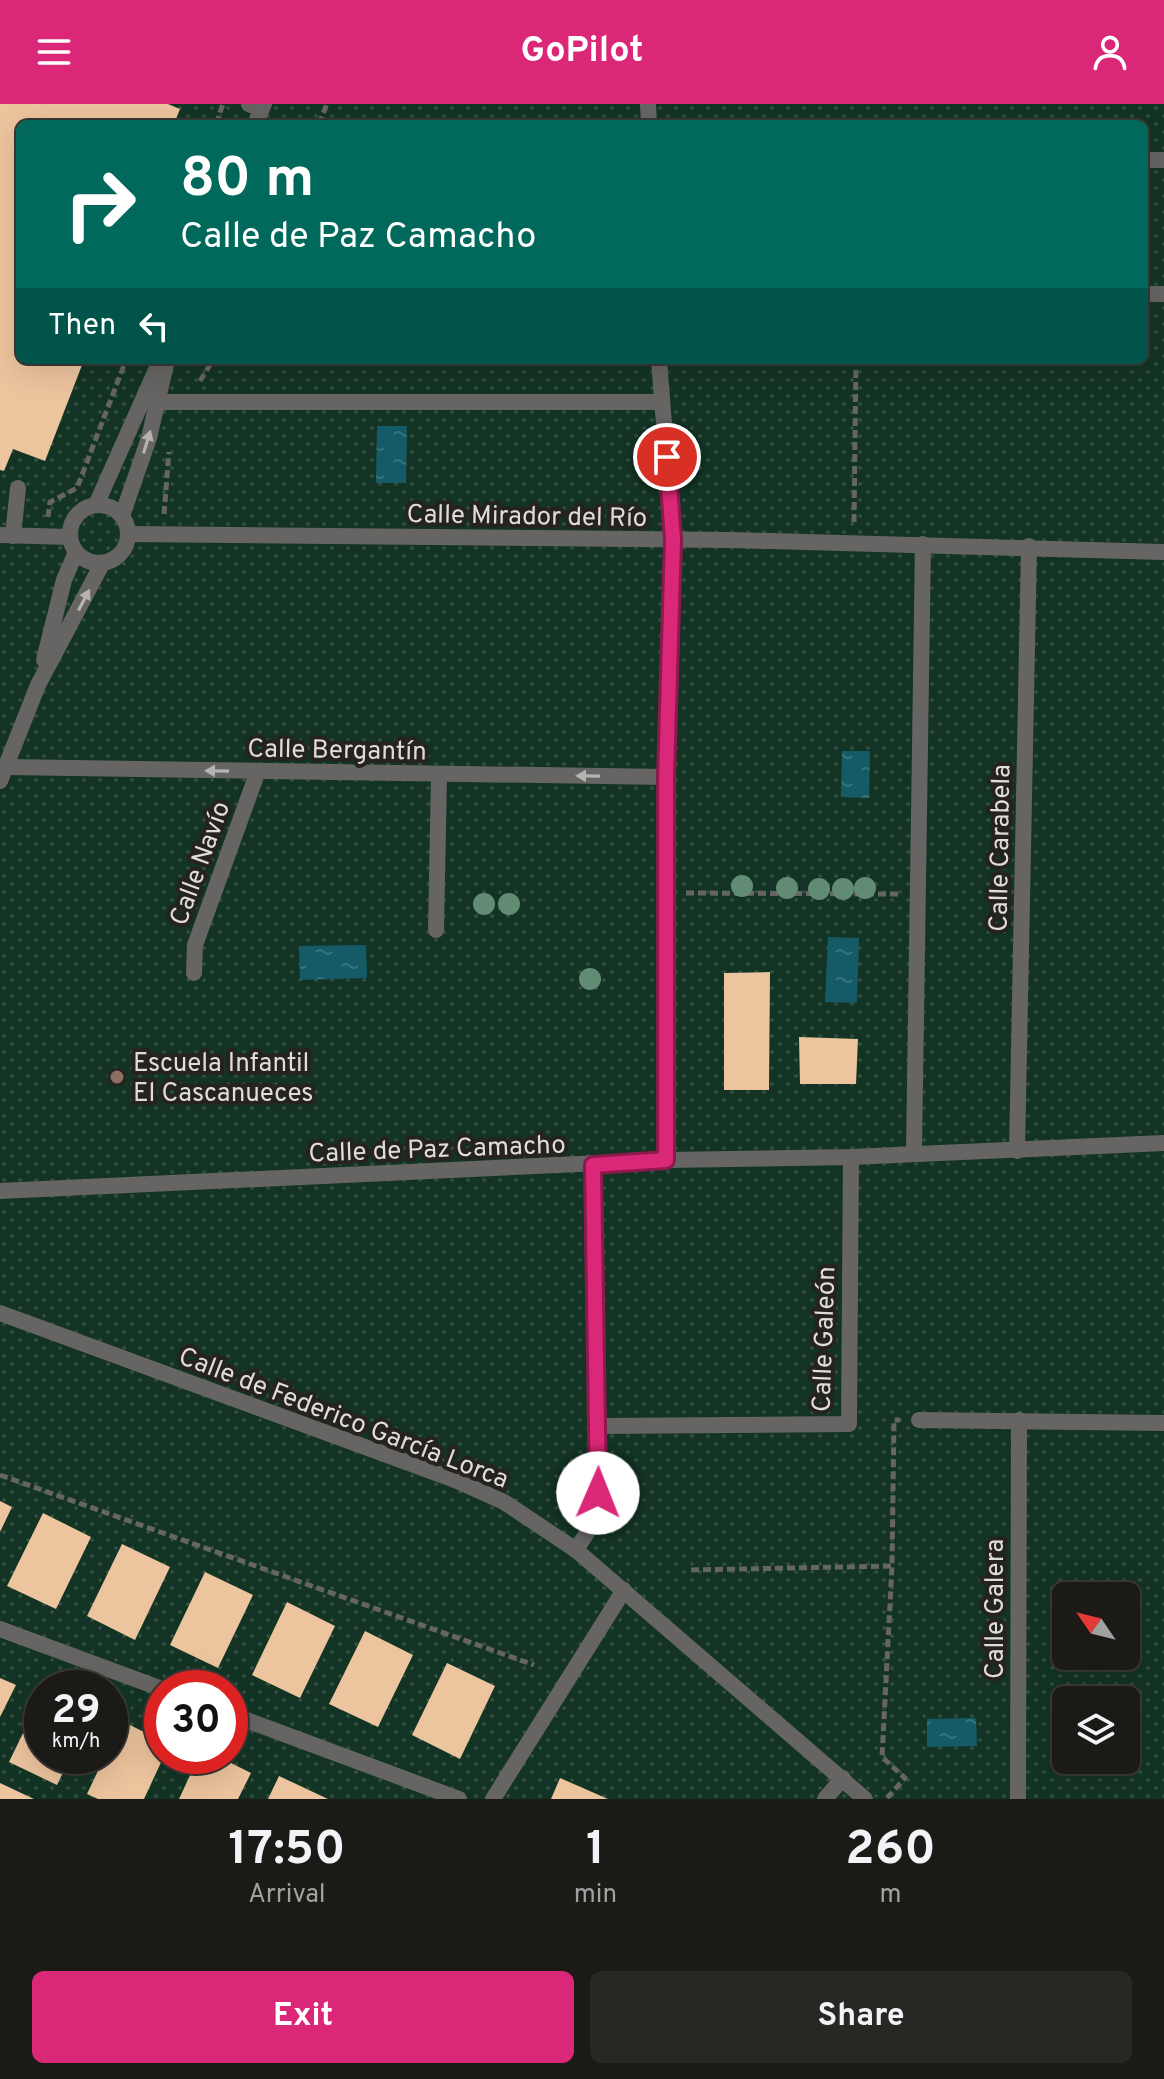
<!DOCTYPE html>
<html lang="en">
<head>
<meta charset="utf-8">
<style>
  :root { --surface:#1c1a17; --page:#292724; --text:#f1f3f6; --muted:#a0a1a1; --line:#3a3836; --accent:#db2777 }
  body { margin:0; font-family:Overpass,sans-serif; background:var(--page); color:var(--text); height:100vh; display:flex; flex-direction:column; font-size:30px; white-space:nowrap }
  * { box-sizing:border-box; margin:0 }
  p { font-size:26px; color:var(--muted) }
  .icon { flex:none; width:44px; height:44px; fill:none; stroke:currentColor; stroke-width:2; stroke-linecap:round; stroke-linejoin:round }
  .map { position:relative; height:1695px; overflow:hidden }
  .sheet { display:flex; flex-direction:column; background:var(--surface); flex:1 }
  .sheet>* { flex:none }
  .guide { position:absolute; left:16px; top:16px; width:1132px; height:244px; border-radius:12px; box-shadow:0 8px 32px #0002,0 0 0 2px var(--line); background:#00695c; color:#fff; overflow:hidden }
  .needle { width:52px; rotate:305deg }
  .buttons { position:absolute; left:1052px; top:1478px; display:grid; gap:16px }
  .buttons a { display:grid; place-items:center; width:88px; height:88px; border-radius:12px; background:var(--surface); box-shadow:0 8px 32px #0002,0 0 0 2px var(--line); font-size:40px }
  .speed { position:absolute; left:24px; top:1566px; display:flex; gap:16px; font-size:40px; font-weight:700; text-align:center }
  .speed>* { display:grid; place-content:center; width:104px; height:104px; border-radius:50%; background:var(--surface); box-shadow:0 8px 32px #0002,0 0 0 2px var(--line); line-height:1 }
  .speed small { font-size:20px; font-weight:400 }
  .speed .limit { border:12px solid #d22; background:#fff; color:#111 }
  .pin { position:absolute; display:grid; place-items:center; width:68px; height:68px; color:#fff; margin:-34px; border:4px solid #fff; border-radius:50%; box-shadow:0 2px 8px #0007 }
  .me { position:absolute; width:88px; margin:-44px; rotate:1deg; stroke-linejoin:round; filter:drop-shadow(0 0 6px #0008) }
  .turn { display:flex; align-items:center; gap:28px; height:168px; padding:0 32px; font-size:36px }
  .turn .icon { width:104px; height:104px; stroke-width:2.5 }
  .turn b { display:block; font-size:56px; line-height:68px }
  .then { display:flex; align-items:center; height:76px; padding:0 32px; background:#0003; gap:16px; font-size:30px }
  .eta { display:flex; justify-content:space-evenly; align-items:center; height:136px; text-align:center }
  .eta b { font-size:48px; font-weight:700; line-height:56px }
  .button { display:flex; gap:16px; margin-top:auto; padding:16px 32px }
  .button a { flex:1; height:92px; border-radius:12px; background:var(--accent); color:#fff; font-size:32px; font-weight:700; line-height:92px; text-align:center }
  .button a+a { background:var(--page); color:var(--text) }
  header { display:flex; justify-content:space-between; align-items:center; height:104px; padding:0 32px; background:var(--accent); color:#fff; font-size:36px; font-weight:700 }
  .map>svg:first-child { display:block }
  .green { fill:url(#green-dots); fill-rule:evenodd }
  .water { fill:url(#water-ripples) }
  .building { fill:#ecc49e }
  .lines { fill:none; stroke-linecap:round; stroke-linejoin:round }
  .path { stroke:#676562; stroke-width:5; stroke-dasharray:8 4; stroke-linecap:butt }
  .pedestrian { stroke:#676563; stroke-width:16 }
  .minor { stroke:#676563; stroke-width:16 }
  .tree { fill:#618b73 }
  .oneway { fill:#b5b3b1 }
  .route-casing { stroke:#8e194d; stroke-width:20 }
  .route { stroke:#db2777; stroke-width:14 }
  .education-dot { fill:#8d6e63; stroke:#25221f; stroke-width:3 }
  .labels { text-anchor:middle; stroke-width:8; stroke-linejoin:round; paint-order:stroke }
  .street-label { font-size:26px; fill:#dfdddb; stroke:#25221f }
  .poi-label { font-size:26px; fill:#dfdddb; stroke:#25221f; text-anchor:start }
</style>
</head>
<body>
<header><svg class="icon" aria-label="menu" viewBox="0 0 24 24"><path d="M4 6h16M4 12h16M4 18h16"/></svg>GoPilot<svg class="icon" aria-label="person" viewBox="0 0 24 24"><circle cx="12" cy="8" r="4"/><path d="M4 21q1-7 8-7t8 7"/></svg></header>
<div class="map">
<svg width="1164" height="1695" viewBox="0 0 1164 1695">
  <defs>
    <pattern id="green-dots" width="8" height="8" patternUnits="userSpaceOnUse" patternTransform="scale(2)"><rect width="8" height="8" fill="#133424"/><path d="M2 2h.1M6 6h.1" fill="none" stroke="#355143" stroke-width="1.8" stroke-linecap="round"/></pattern>
    <pattern id="water-ripples" width="26" height="14" patternUnits="userSpaceOnUse" patternTransform="scale(2)"><rect width="26" height="14" fill="#155b67"/><path d="M2 4q2-2 4 0t4 0M15 11q2-2 4 0t4 0" fill="none" stroke="#37727c"/></pattern>
  </defs>
  <rect width="100%" height="100%" fill="#25221f"/>
  <path class="green" d="M0,0H1164V1695H0ZM20,20H1144V256H20ZM1066,1492H1126V1552H1066ZM42,1584H110V1652H42ZM162,1584H230V1652H162ZM1066,1596H1126V1656H1066Z"/>
  <g class="water">
    <polygon points="377,322 407,322 406,379 376,379"/>
    <polygon points="842,647 870,647 869,694 841,693"/>
    <polygon points="828,833 859,834 857,899 825,898"/>
    <polygon points="366,841 367,874 300,876 299,842"/>
    <polygon points="976,1614 977,1642 927,1643 927,1615"/>
  </g>
  <g class="building">
    <polygon points="0,0 168,0 180,5 174,20 20,20 20,256 84,256 45,357 13,345 4,367 0,366"/>
    <polygon points="770,868 769,986 724,986 724,869"/>
    <polygon points="799,933 858,935 856,980 800,980"/>
    <polygon points="0,1397 12,1403 0,1428"/>
    <polygon points="43,1409 91,1433 56,1505 7,1482"/>
    <polygon points="122,1440 170,1463 135,1536 87,1512"/>
    <polygon points="205,1468 253,1491 218,1564 170,1541"/>
    <polygon points="287,1498 335,1522 300,1594 252,1571"/>
    <polygon points="365,1527 413,1551 378,1623 329,1600"/>
    <polygon points="447,1559 495,1582 460,1655 412,1631"/>
    <polygon points="0,1574 16,1581 0,1613"/>
    <polygon points="42,1590 42,1652 71,1652 57,1681 9,1658"/>
    <polygon points="122,1617 162,1637 164,1652 144,1695 98,1695 87,1690 105,1652 110,1652 110,1641"/>
    <polygon points="199,1652 217,1652 251,1669 238,1695 179,1695"/>
    <polygon points="279,1672 328,1695 268,1695"/>
    <polygon points="560,1674 608,1695 551,1695"/>
    <polygon points="0,1679 34,1695 0,1695"/>
  </g>
  <g class="lines">
    <g class="path">
      <polyline points="216,20 223,0"/>
      <polyline points="319,20 327,0"/>
      <polyline points="200,277 213,256"/>
      <polyline points="164,410 169,348"/>
      <polyline points="48,413 50,398 77,384 126,256"/>
      <polyline points="854,418 856,256"/>
      <polyline points="686,789 900,790"/>
      <polyline points="0,1371 534,1561"/>
      <polyline points="691,1466 892,1462"/>
      <polyline points="887,1694 905,1674 882,1653 892,1462 894,1316 900,1316"/>
    </g>
    <g class="pedestrian">
      <polyline points="249,0 261,5"/>
      <polyline points="914,1047 923,440"/>
    </g>
    <g class="minor">
      <polyline points="648,0 649,20"/>
      <polyline points="255,20 264,0"/>
      <polyline points="1144,56 1164,56"/>
      <polyline points="1144,190 1164,190"/>
      <polyline points="659,256 673,436 666,673 666,1056"/>
      <polyline points="157,298 662,298"/>
      <polyline points="96,401 160,257"/>
      <circle cx="99" cy="430" r="29"/>
      <polyline points="122,412 149,334 167,256"/>
      <polyline points="128,430 731,436 1164,448"/>
      <polyline points="0,431 70,433"/>
      <polyline points="13,432 18,384"/>
      <polyline points="44,556 64,476 76,448"/>
      <polyline points="6,663 666,673"/>
      <polyline points="0,677 38,581 102,460"/>
      <polyline points="436,826 439,671"/>
      <polyline points="194,869 195,841 258,667"/>
      <polyline points="1017,1047 1029,442"/>
      <polyline points="0,1087 666,1056 851,1053 1164,1039"/>
      <polyline points="0,1209 455,1376 504,1398 576,1446 865,1695"/>
      <polyline points="919,1316 1164,1319"/>
      <polyline points="599,1322 849,1320 851,1053"/>
      <polyline points="576,1446 590,1424 598,1389 593,1061"/>
      <polyline points="0,1525 162,1585"/>
      <polyline points="230,1610 459,1695"/>
      <polyline points="493,1695 624,1486"/>
      <polyline points="825,1695 843,1674"/>
      <polyline points="1018,1695 1019,1316"/>
    </g>
  </g>
  <g class="tree">
    <circle cx="742" cy="782" r="11"/>
    <circle cx="787" cy="784" r="11"/>
    <circle cx="865" cy="784" r="11"/>
    <circle cx="819" cy="785" r="11"/>
    <circle cx="843" cy="785" r="11"/>
    <circle cx="484" cy="800" r="11"/>
    <circle cx="509" cy="800" r="11"/>
    <circle cx="590" cy="875" r="11"/>
  </g>
  <defs><path id="oneway-solid" d="M-6-.8H1V-3.2L6.5 0L1 3.2V.8H-6Z" transform="scale(2)"/></defs>
  <g class="oneway">
    <use href="#oneway-solid" transform="translate(147 338) rotate(-73)"/>
    <use href="#oneway-solid" transform="translate(84 496) rotate(-62)"/>
    <use href="#oneway-solid" transform="translate(217 667) rotate(-179)"/>
    <use href="#oneway-solid" transform="translate(588 672) rotate(-179)"/>
  </g>
  <g class="lines">
    <g class="route-casing">
      <polyline id="route" points="598,1389 593,1061 666,1056 666,673 673,436 667,353"/>
    </g>
    <use href="#route" class="route"/>
  </g>
  <circle class="education-dot" cx="117" cy="973" r="8"/>
  <g class="labels">
    <g class="street-label">
      <text transform="translate(527 411) rotate(1)" y="9">Calle Mirador del Río</text>
      <text transform="translate(337 645) rotate(1)" y="9">Calle Bergantín</text>
      <text transform="translate(999 744) rotate(-89)" y="9">Calle Carabela</text>
      <text transform="translate(199 759) rotate(-70)" y="9">Calle Navío</text>
      <text transform="translate(437 1044) rotate(-2)" y="9">Calle de Paz Camacho</text>
      <text transform="translate(823 1235) rotate(-88)" y="9">Calle Galeón</text>
      <text transform="translate(344 1313) rotate(21)" y="9">Calle de Federico García Lorca</text>
      <text transform="translate(994 1505) rotate(-90)" y="9">Calle Galera</text>
    </g>
    <g class="poi-label">
      <text x="133" y="967">Escuela Infantil<tspan x="133" dy="30">El Cascanueces</tspan></text>
    </g>
  </g>
</svg>
<div class="buttons">
<a><svg class="needle" viewBox="-14 -14 28 28"><path d="M0-13l5 13h-10z" fill="#e53935"/><path d="M0 13l5-13h-10z" fill="#a0a1a1"/></svg></a>
<a><svg class="icon" aria-label="layers" viewBox="0 0 24 24"><path d="M12 4l9 5-9 5-9-5zM3 14l9 5 9-5"/></svg></a>
</div>
<div class="speed"><div>29<small>km/h</small></div><div class="limit">30</div></div>
<div class="pin" style="left:667px;top:353px;background:#d93025"><svg class="icon" aria-label="arrive" viewBox="0 0 24 24"><path d="M6 21V4h12l-3 4 3 4H6"/></svg></div>
<svg class="me" style="left:598px;top:1389px" viewBox="-20 -20 40 40"><circle r="19" fill="#fff"/><path d="M0-13L10 11 0 6-10 11z" fill="#db2777"/></svg>
<div class="guide">
<div class="turn"><svg class="icon" aria-label="right" viewBox="0 0 24 24"><path d="M7 20v-9h11M14 6l5 5-5 5"/></svg><div><b>80 m</b>Calle de Paz Camacho</div></div>
<div class="then">Then<svg class="icon" aria-label="left" viewBox="0 0 24 24"><path d="M17 20v-9H6M10 6l-5 5 5 5"/></svg></div>
</div>
</div>
<section class="sheet">
<div class="eta">
<div><b>17:50</b><p>Arrival</p></div>
<div><b>1</b><p>min</p></div>
<div><b>260</b><p>m</p></div>
</div>
<div class="button"><a>Exit</a><a>Share</a></div>
</section>
</body>
</html>
